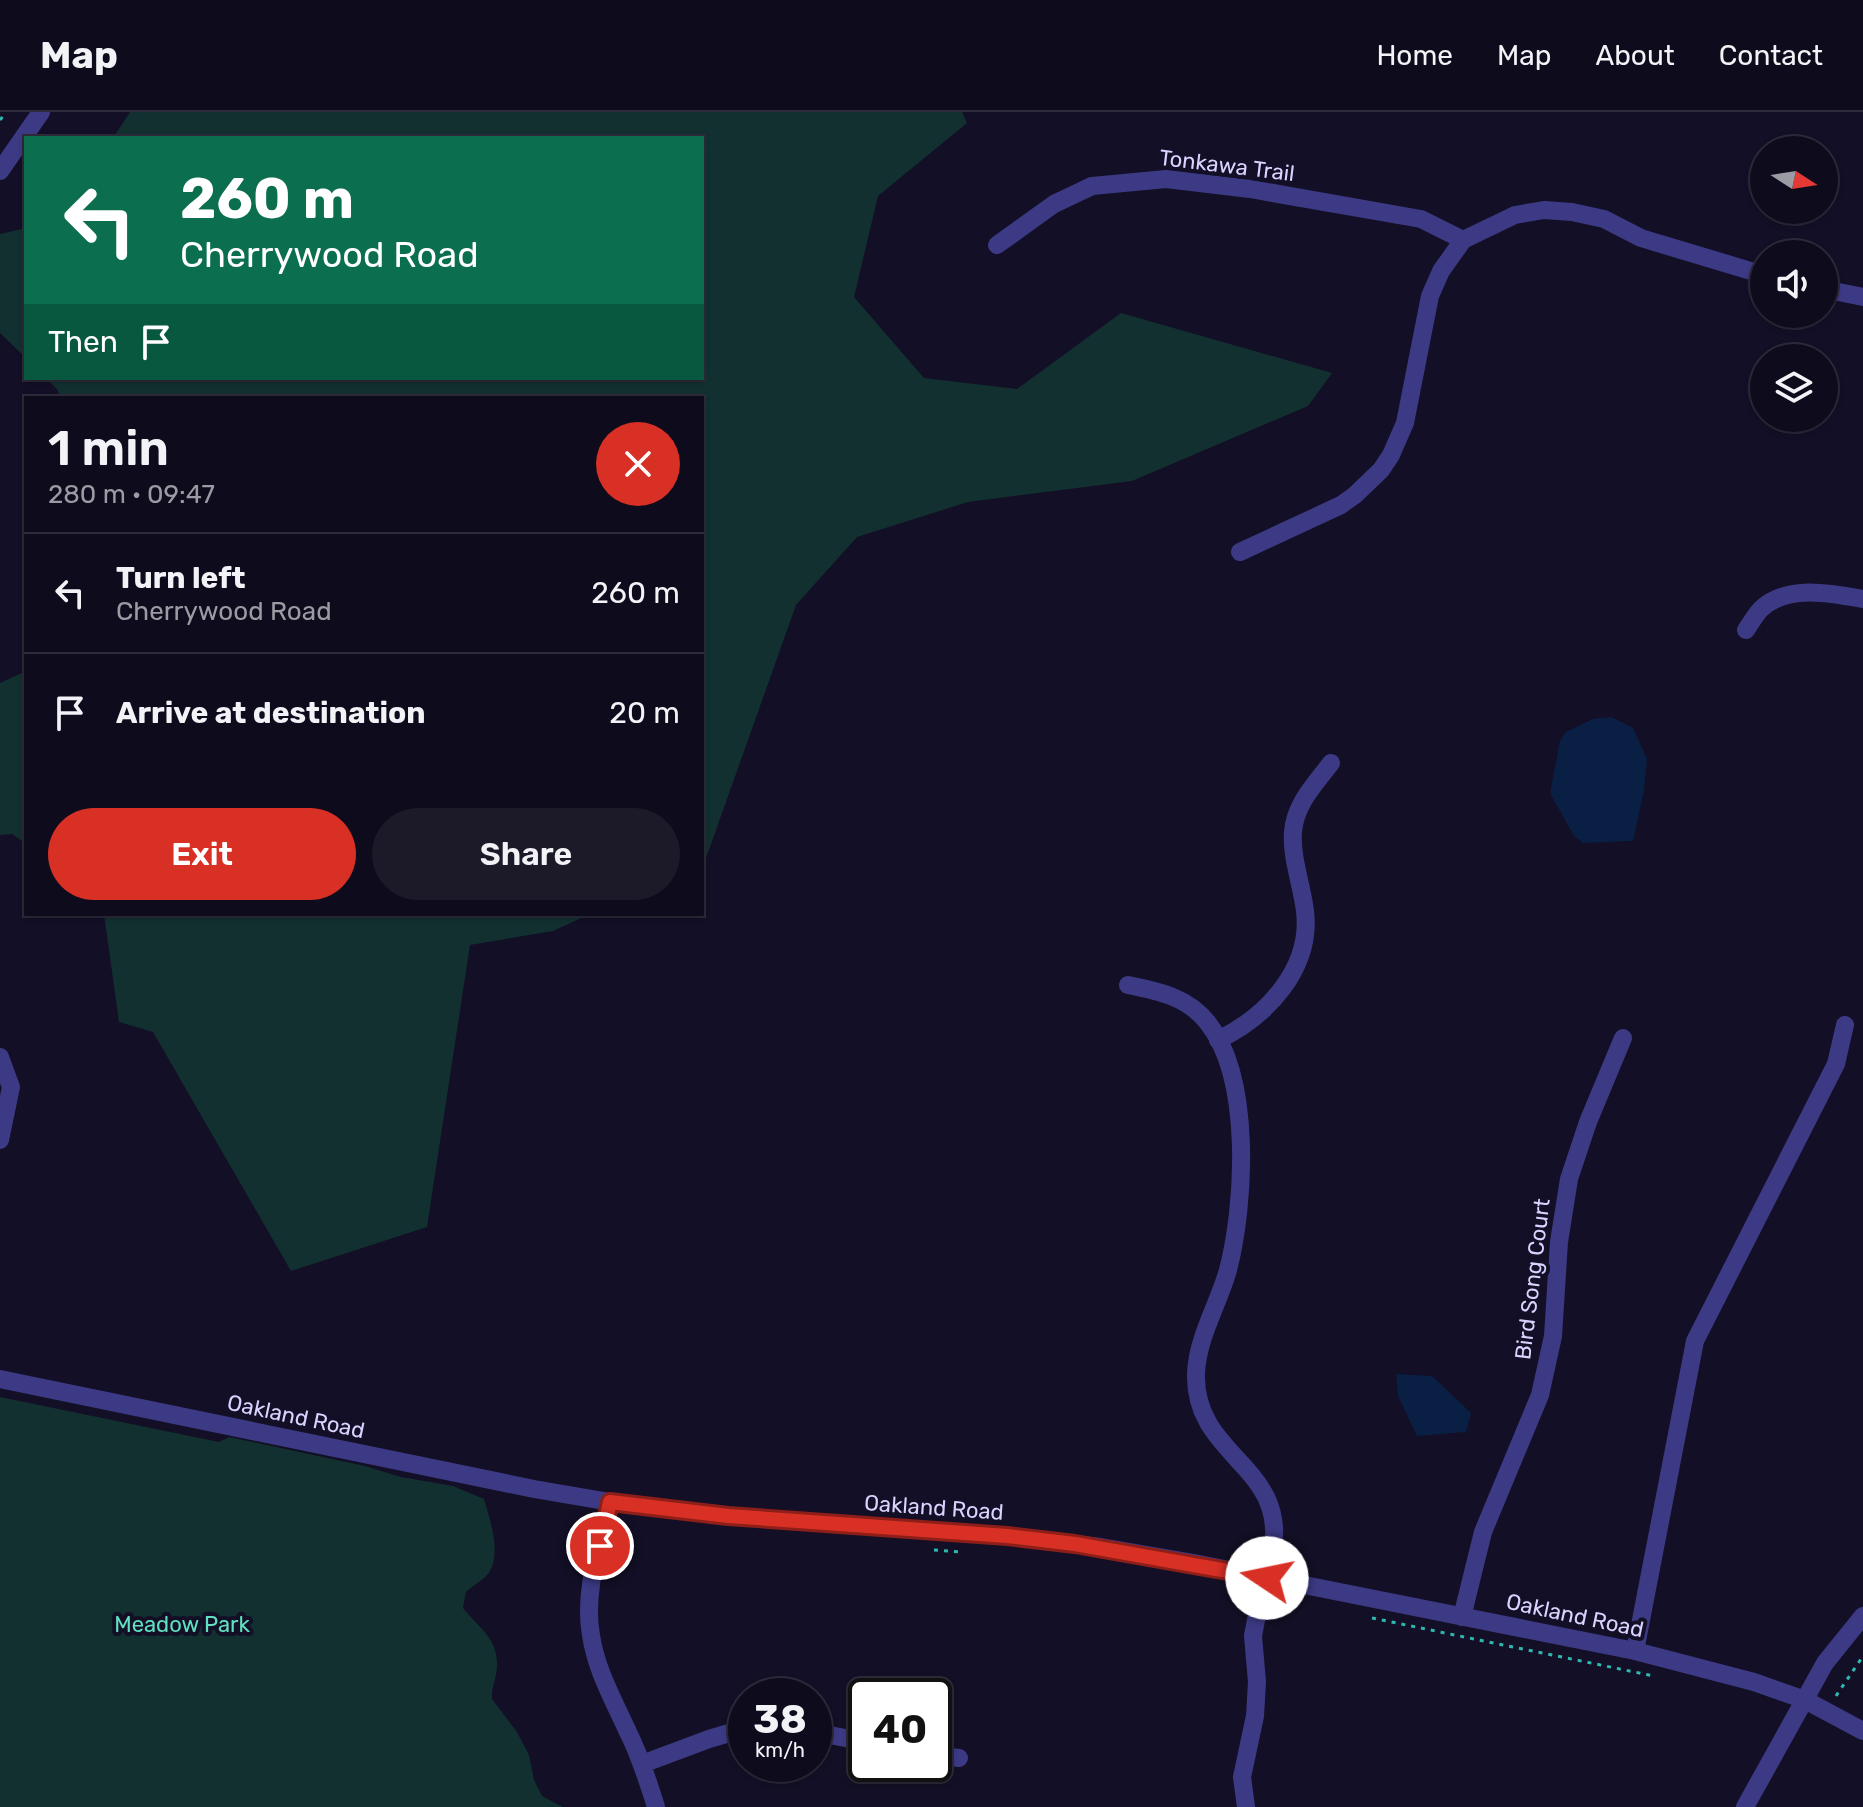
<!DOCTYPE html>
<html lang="en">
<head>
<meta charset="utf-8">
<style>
  :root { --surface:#0e0b1c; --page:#1c1929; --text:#f1f3f6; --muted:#9b9ba3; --line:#2e2b3b; --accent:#d93025 }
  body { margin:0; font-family:Rubik,sans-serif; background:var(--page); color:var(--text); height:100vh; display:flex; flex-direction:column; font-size:30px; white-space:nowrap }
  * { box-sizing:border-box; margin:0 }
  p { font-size:26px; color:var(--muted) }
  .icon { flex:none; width:44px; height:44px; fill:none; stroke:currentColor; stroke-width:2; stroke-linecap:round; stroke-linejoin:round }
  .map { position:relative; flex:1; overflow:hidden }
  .drawer { position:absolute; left:24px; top:284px; width:680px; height:520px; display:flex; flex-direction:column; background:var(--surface); border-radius:0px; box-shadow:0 2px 6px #0004,0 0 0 2px var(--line) }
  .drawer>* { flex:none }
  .top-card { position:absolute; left:24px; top:24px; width:680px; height:244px; border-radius:0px; box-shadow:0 2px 6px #0004,0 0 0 2px var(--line); background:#0b6e4f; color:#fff; overflow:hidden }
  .needle { width:52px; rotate:102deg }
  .buttons { position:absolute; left:1750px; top:24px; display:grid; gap:16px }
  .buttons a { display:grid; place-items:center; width:88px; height:88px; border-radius:50%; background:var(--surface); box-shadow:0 2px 6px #0004,0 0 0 2px var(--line); font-size:40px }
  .speed { position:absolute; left:728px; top:1566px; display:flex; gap:16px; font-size:40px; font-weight:700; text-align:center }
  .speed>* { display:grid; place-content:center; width:104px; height:104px; border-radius:50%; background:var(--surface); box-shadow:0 2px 6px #0004,0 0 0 2px var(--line); line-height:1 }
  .speed small { font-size:20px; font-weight:400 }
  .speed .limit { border:4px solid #111; border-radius:12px; background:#fff; color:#111 }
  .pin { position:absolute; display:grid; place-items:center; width:68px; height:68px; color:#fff; margin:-34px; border:4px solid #fff; border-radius:50%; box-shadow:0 2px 8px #0007 }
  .me { position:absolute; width:88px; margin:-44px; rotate:281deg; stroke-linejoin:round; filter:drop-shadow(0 0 6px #0008) }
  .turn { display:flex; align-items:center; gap:28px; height:168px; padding:0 24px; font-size:36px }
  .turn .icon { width:104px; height:104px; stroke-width:2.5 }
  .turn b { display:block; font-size:56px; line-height:68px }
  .then { display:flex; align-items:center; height:76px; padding:0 24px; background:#0003; gap:16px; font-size:30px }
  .round { display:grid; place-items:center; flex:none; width:84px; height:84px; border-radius:42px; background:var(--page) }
  .summary { display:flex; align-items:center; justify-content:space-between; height:136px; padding:0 24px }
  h1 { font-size:48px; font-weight:600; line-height:60px }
  .cta { display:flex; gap:16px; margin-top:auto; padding:16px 24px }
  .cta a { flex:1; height:92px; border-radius:48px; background:var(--accent); color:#fff; font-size:32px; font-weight:600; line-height:92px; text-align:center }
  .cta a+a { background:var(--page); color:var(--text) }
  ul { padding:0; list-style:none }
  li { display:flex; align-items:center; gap:24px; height:120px; padding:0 24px; border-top:2px solid var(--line) }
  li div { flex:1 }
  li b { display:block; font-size:30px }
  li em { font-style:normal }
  header { display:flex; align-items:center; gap:48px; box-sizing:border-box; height:112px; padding:0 40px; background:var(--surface); border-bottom:2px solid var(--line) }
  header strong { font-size:38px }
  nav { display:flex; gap:44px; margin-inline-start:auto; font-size:28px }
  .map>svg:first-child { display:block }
  .green { fill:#12302f }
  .water { fill:#0a1f44 }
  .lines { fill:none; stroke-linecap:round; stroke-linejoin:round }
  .path { stroke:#2fb8b0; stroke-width:3; stroke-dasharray:4 6; stroke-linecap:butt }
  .minor { stroke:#3d3a85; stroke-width:18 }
  .route-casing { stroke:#8d1f18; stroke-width:20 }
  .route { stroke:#d93025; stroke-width:14 }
  .labels { text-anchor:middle; stroke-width:8; stroke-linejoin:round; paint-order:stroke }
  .street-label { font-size:22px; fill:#d9d4ff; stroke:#130f26 }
  .park-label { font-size:22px; fill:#5fe0c0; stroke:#130f26 }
</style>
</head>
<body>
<header>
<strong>Map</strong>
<nav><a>Home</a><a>Map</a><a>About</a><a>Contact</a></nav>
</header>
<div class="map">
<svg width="1863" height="1695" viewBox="0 0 1863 1695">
  <rect width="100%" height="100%" fill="#130f26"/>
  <g class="green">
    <polygon points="130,0 962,0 967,11 878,84 854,185 924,266 1017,277 1121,201 1332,261 1308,294 1132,369 968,390 857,425 796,493 705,749 702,750 702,286 61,286 57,277 46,266 702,266 702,26 113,26"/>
    <polygon points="26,116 26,246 0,221 0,122"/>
    <polygon points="26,559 26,732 12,722 0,723 0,571"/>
    <polygon points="104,802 590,802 553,819 470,833 427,1115 291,1159 153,920 119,910"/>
    <path d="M0,1285L219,1330L229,1325L365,1354L401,1365L453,1374L484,1387C490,1408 503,1444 487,1463C482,1469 472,1474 466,1480L463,1496C479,1516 499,1527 497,1556C496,1567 491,1577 492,1587L517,1620L529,1643L534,1668L542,1684L563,1695H0Z"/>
  </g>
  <g class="water">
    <polygon points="1611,605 1633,616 1647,647 1644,679 1633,729 1583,731 1574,724 1550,681 1560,629 1566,620 1593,607"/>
    <polygon points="1396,1262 1432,1264 1471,1301 1466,1320 1417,1324 1398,1284"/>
  </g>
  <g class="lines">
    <g class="path">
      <polyline points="0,8 6,0"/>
      <polyline points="934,1438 962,1440"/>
      <polyline points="1372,1506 1654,1564"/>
      <polyline points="1836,1584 1863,1544"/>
    </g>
    <g class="minor">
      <polyline points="0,59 41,0"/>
      <polyline points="997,133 1054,92 1092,74 1166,67 1250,77 1421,107 1463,128"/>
      <polyline points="1824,177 1863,185"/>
      <polyline points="1240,440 1341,393 1355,383 1381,358 1391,343 1405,311 1430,184 1441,159 1463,128 1515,103 1544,98 1572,100 1604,107 1641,126 1764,163"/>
      <path d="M1746,518C1751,511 1755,503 1761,497C1787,472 1831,481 1863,487"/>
      <path d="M1128,873C1158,879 1188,885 1208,911C1252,967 1245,1092 1228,1158C1219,1191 1197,1226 1196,1262C1194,1346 1290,1353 1272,1442C1270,1452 1269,1463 1263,1470L1253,1524L1257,1570L1255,1604L1242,1665L1246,1695"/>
      <path d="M1218,928C1266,905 1312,857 1305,799C1302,773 1291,746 1293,720C1295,692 1315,672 1331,651"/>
      <polyline points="0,945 11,975 0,1028"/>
      <polyline points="0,1267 534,1377 610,1390 728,1404 1007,1424 1101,1435 1194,1451 1635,1539 1754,1570 1805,1588 1863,1619"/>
      <path d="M610,1390C600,1432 583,1480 591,1523C596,1558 614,1589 628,1620C640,1644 648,1669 656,1695"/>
      <polyline points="1462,1505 1483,1420 1540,1283 1553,1224 1559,1130 1569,1067 1588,1010 1623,926"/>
      <polyline points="1635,1539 1695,1229 1836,952 1845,913"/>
      <polyline points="814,1620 866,1630"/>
      <polyline points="934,1643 959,1646"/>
      <polyline points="642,1652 709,1627 746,1616"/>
      <polyline points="1745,1695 1825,1551 1863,1504"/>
    </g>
  </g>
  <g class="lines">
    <g class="route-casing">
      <polyline id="route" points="600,1434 610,1390 728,1404 1007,1424 1075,1432 1267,1466"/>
    </g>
    <use href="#route" class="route"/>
  </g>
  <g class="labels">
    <g class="street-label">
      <text transform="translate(1227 53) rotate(7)" y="8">Tonkawa Trail</text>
      <text transform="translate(1532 1167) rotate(-83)" y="8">Bird Song Court</text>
      <text transform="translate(296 1304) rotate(12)" y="8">Oakland Road</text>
      <text transform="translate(934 1395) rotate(4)" y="8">Oakland Road</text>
      <text transform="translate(1575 1503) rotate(12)" y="8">Oakland Road</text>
    </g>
    <g class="park-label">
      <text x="182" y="1520">Meadow Park</text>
    </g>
  </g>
</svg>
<div class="buttons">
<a><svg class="needle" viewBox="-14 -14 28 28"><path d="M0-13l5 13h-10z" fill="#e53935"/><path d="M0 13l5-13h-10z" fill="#9b9ba3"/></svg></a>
<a><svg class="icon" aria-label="sound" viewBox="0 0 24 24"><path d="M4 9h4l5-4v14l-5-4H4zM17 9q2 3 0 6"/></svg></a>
<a><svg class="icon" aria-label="layers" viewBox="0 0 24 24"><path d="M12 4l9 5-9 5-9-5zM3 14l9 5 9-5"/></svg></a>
</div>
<div class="speed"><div>38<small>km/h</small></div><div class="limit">40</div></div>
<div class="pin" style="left:600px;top:1434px;background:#d93025"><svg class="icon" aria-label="arrive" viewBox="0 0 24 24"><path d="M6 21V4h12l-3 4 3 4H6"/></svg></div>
<svg class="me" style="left:1267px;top:1466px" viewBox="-20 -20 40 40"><circle r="19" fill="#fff"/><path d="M0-13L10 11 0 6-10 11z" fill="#d93025"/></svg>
<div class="top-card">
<div class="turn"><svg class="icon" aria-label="left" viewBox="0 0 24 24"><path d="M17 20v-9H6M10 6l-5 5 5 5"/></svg><div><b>260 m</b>Cherrywood Road</div></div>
<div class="then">Then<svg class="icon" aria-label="arrive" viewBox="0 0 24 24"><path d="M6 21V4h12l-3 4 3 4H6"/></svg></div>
</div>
<section class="drawer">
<div class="summary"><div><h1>1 min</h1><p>280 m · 09:47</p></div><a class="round" style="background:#d93025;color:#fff"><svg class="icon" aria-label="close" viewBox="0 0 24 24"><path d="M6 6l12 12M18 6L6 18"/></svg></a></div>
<ul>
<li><svg class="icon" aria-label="left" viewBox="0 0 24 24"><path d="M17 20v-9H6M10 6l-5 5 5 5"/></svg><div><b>Turn left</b><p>Cherrywood Road</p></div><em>260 m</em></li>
<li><svg class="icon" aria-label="arrive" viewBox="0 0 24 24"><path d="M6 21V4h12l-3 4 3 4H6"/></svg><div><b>Arrive at destination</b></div><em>20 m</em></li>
</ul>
<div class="cta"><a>Exit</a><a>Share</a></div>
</section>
</div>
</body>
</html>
